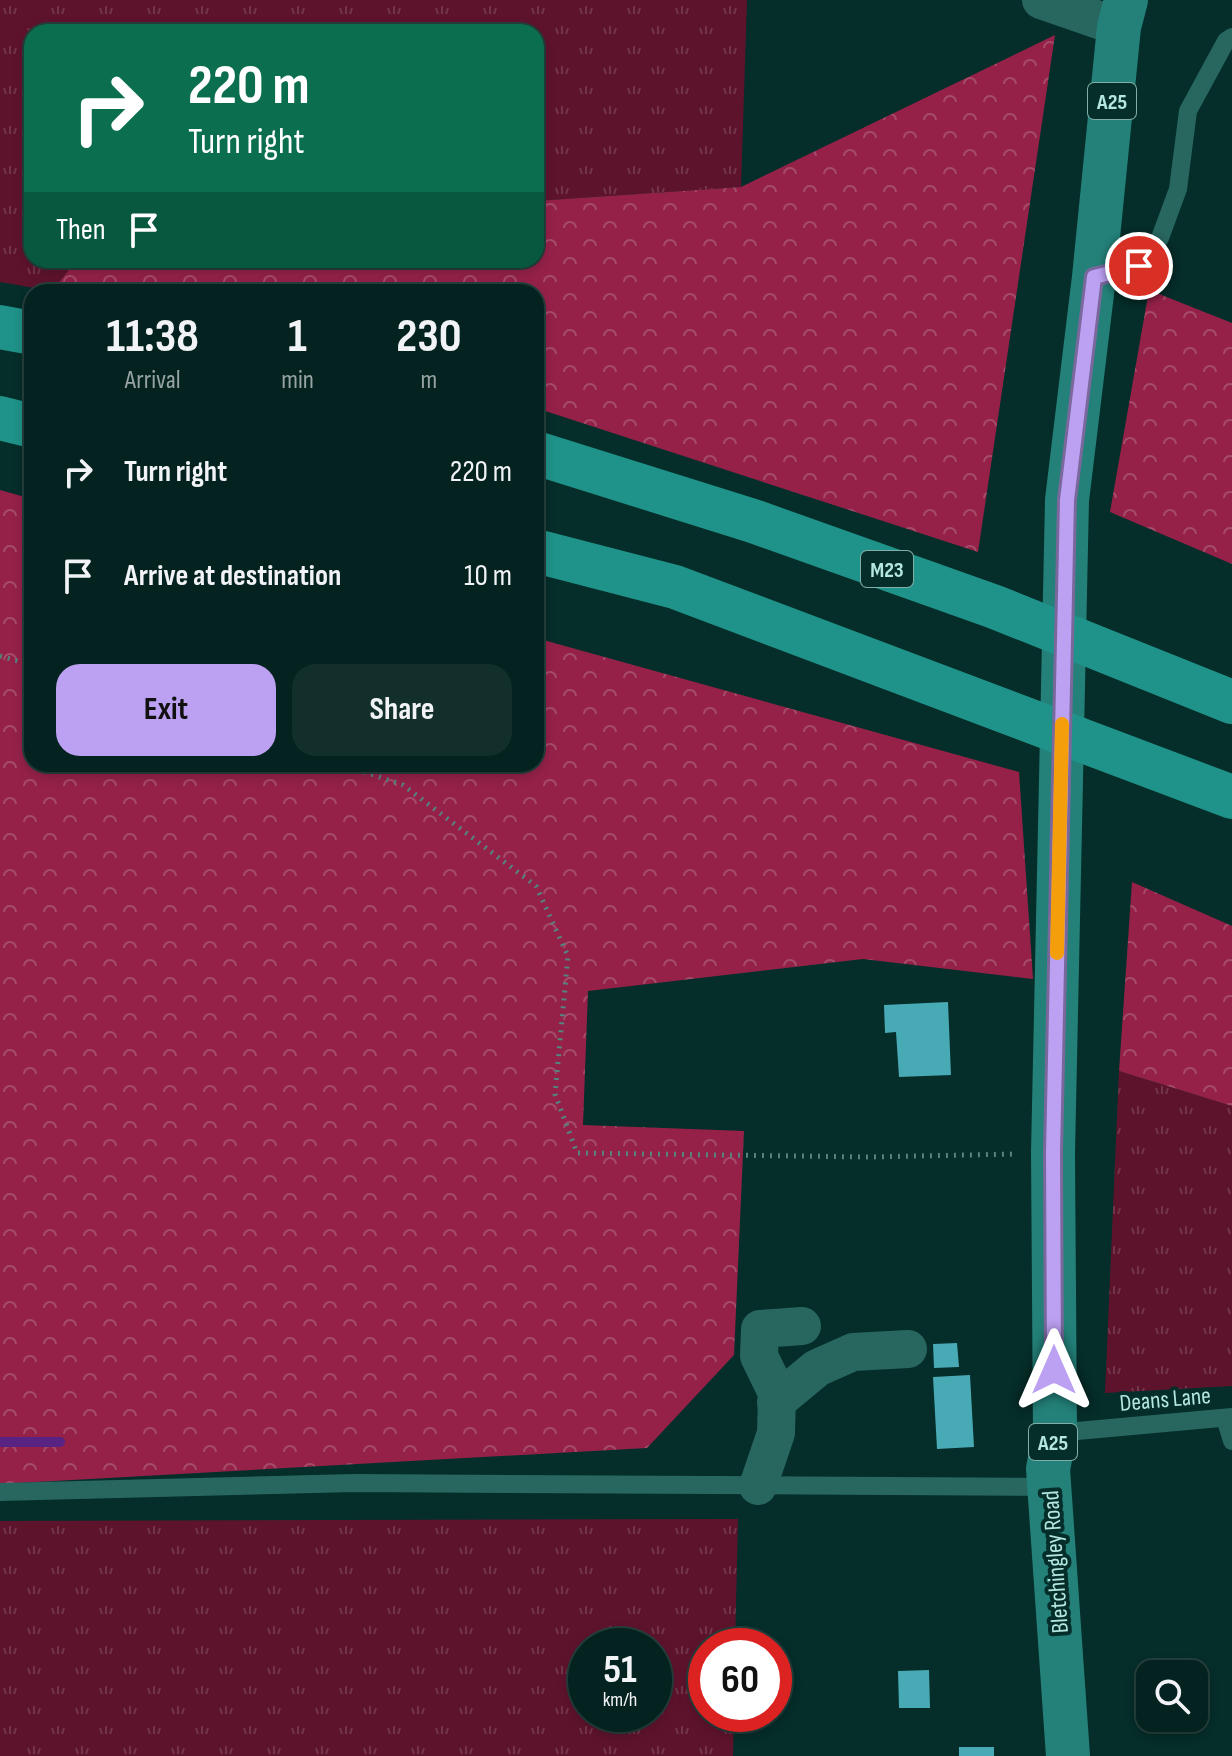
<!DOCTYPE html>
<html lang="en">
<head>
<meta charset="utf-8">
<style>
  :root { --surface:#04221f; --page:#122f2c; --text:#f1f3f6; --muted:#97a4a4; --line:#253f3d; --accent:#bca0f2 }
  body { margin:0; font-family:"Sofia Sans Condensed",sans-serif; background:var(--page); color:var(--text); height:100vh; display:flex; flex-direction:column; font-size:30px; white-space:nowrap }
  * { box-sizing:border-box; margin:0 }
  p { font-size:26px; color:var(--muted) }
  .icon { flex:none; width:44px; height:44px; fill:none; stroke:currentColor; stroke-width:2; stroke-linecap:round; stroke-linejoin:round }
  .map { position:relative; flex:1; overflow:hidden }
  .details { position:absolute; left:24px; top:284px; width:520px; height:488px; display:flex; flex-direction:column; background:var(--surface); border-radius:24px; box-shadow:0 4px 12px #0003,0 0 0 2px var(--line) }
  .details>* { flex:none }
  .guide { position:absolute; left:24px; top:24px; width:520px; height:244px; border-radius:24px; box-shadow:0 4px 12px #0003,0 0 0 2px var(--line); background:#0b6e4f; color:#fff; overflow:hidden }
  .fabs { position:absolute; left:1136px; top:1660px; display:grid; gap:16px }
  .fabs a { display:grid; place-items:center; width:72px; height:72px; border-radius:16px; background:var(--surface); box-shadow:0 4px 12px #0003,0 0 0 2px var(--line); font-size:40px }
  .speed { position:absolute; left:568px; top:1628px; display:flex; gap:16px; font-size:40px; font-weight:700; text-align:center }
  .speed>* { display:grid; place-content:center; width:104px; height:104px; border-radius:50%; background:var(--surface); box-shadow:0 4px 12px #0003,0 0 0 2px var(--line); line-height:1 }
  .speed small { font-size:20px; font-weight:400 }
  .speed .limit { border:12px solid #d22; background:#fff; color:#111 }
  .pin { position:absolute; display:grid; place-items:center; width:68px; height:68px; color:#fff; margin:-34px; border:4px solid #fff; border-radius:50%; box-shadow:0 2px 8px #0007 }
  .me { position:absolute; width:88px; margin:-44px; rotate:0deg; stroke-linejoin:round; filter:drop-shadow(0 0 6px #0008) }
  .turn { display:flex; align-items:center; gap:28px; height:168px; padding:0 32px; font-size:36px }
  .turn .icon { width:104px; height:104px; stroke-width:2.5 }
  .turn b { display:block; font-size:56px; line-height:68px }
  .then { display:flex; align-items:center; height:76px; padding:0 32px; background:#0003; gap:16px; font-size:30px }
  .eta { display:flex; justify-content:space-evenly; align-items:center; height:136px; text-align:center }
  .eta b { font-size:48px; font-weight:700; line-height:56px }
  .action { display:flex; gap:16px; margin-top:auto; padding:16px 32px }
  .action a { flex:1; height:92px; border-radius:24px; background:var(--accent); color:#111; font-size:32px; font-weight:700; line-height:92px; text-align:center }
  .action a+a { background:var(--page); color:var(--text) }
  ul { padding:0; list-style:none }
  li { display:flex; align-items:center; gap:24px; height:104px; padding:0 32px }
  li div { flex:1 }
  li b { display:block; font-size:30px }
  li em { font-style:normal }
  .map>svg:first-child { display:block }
  .grass { fill:url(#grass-tufts); fill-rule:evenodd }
  .forest { fill:url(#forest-crowns) }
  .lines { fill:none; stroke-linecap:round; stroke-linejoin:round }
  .stream { stroke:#582383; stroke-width:10 }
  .building { fill:#48aab5 }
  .path { stroke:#56837e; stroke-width:5; stroke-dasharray:2 6; stroke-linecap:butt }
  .lane { stroke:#286760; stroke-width:18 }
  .street { stroke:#286760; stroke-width:38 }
  .primary { stroke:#238179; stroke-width:44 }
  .highway { stroke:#1f9389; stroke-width:44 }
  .route-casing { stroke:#7a689d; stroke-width:20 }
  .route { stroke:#bca0f2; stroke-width:14 }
  .slow { stroke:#f59e0b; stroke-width:14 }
  .labels { text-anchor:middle; stroke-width:8; stroke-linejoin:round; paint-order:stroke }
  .shield { fill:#052d29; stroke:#7fafa8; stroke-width:2 }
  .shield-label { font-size:22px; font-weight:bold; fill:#b3e7df }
  .street-label { font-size:24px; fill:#b3e7df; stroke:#052d29 }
</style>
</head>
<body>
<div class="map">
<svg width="1232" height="1756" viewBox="0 0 1232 1756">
  <defs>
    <pattern id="grass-tufts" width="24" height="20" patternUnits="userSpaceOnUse" patternTransform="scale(2)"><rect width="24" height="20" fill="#5e132c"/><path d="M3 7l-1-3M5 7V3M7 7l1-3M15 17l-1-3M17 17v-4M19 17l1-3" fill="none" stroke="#73354a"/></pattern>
    <pattern id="forest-crowns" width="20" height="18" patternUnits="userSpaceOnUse" patternTransform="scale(2)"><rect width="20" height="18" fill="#952149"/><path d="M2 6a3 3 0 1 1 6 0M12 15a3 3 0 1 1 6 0" fill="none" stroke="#a64c6b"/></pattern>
  </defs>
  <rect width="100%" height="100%" fill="#052d29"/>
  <g class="grass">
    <polygon points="0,0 747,0 741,187 536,201 536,32 32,32 32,260 77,260 52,291 0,282"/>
    <polygon points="1119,1071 1232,1106 1232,1386 1105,1393"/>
    <path d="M738,1519L735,1646H706V1714H734L733,1756H0V1521ZM654,1646V1714H586V1646Z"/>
  </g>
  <g class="forest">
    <polygon points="1055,35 978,552 536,408 536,292 52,291 77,260 536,260 536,201 741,187"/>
    <polygon points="1149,290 1232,323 1232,564 1110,512"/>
    <polygon points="0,490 32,499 32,764 536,764 536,638 1019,772 1033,979 863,959 588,991 583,1125 744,1131 734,1355 647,1448 0,1484"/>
    <polygon points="1132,882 1232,926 1232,1106 1119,1071"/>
  </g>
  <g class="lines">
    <polyline class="stream" points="0,1442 60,1442"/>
  </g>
  <g class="building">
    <polygon points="948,1002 951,1075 899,1077 896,1032 885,1033 884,1005"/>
    <polygon points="957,1343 959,1367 934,1368 933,1344"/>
    <polygon points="970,1375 974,1447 937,1449 933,1377"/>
    <polygon points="929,1670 930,1708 899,1708 898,1671"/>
    <rect x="959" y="1747" width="35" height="9"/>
  </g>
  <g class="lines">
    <g class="path">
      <polyline points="0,656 32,665"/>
      <polyline points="341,764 403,785 536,886 568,956 555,1094 577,1153 868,1157 1017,1154"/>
    </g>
    <g class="lane">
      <polyline points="1094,277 1139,266 1160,238 1178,189 1188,111 1226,41 1232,37"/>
      <polyline points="1225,1418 1232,1441"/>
      <polyline points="1055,1433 1232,1417"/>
      <polyline points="0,1492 355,1483 1050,1487"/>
    </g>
    <g class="street">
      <polyline points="1041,0 1119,27"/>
      <polyline points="776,1402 817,1368 853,1352 908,1349"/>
      <polyline points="758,1486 776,1433 777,1393 759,1356 760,1329 802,1326"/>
    </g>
    <polyline class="primary" points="1068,1756 1048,1469 1055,1433 1053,1153 1067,500 1094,277 1119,27 1126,0"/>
    <g class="highway">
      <polyline points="0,327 32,333"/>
      <polyline points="0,418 32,426"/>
      <polyline points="536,453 753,521 995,607 1232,702"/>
      <polyline points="536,551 675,587 1232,797"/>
    </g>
  </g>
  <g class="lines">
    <g class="route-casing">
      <polyline id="route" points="1054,1370 1053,1153 1067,500 1094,277 1139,266"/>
    </g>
    <use href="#route" class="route"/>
    <polyline class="slow" points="1057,953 1062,724"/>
  </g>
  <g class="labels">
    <g class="shield">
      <rect x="1088" y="83" width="48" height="36" rx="6"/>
      <rect x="861" y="551" width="52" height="36" rx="6"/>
      <rect x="1029" y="1424" width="48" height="36" rx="6"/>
    </g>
    <g class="shield-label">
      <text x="1112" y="109">A25</text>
      <text x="887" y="577">M23</text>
      <text x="1053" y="1450">A25</text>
    </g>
    <g class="street-label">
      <text transform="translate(1165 1399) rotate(-5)" y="8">Deans Lane</text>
      <text transform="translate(1055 1562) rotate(-94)" y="8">Bletchingley Road</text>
    </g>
  </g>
</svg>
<div class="fabs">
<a><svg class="icon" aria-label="search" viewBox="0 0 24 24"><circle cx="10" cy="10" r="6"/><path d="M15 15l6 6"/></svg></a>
</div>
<div class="speed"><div>51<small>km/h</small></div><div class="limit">60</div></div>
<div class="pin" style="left:1139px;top:266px;background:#d93025"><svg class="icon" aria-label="arrive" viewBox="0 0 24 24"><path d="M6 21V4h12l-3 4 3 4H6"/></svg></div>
<svg class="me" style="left:1054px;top:1370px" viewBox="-20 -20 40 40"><path d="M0-17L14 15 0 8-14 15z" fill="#bca0f2" stroke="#fff" stroke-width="4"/></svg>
<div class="guide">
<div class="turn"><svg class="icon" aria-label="right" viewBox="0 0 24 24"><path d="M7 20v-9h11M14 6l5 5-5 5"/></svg><div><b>220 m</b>Turn right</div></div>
<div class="then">Then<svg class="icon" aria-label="arrive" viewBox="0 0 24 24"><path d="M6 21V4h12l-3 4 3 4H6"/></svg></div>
</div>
<section class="details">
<div class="eta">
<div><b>11:38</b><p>Arrival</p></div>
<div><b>1</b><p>min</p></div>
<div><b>230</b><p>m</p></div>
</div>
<ul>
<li><svg class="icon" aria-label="right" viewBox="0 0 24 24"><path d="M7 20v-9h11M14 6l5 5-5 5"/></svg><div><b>Turn right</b></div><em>220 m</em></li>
<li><svg class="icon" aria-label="arrive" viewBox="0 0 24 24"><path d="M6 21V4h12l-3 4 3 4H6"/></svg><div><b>Arrive at destination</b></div><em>10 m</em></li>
</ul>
<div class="action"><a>Exit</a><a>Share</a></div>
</section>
</div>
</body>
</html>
